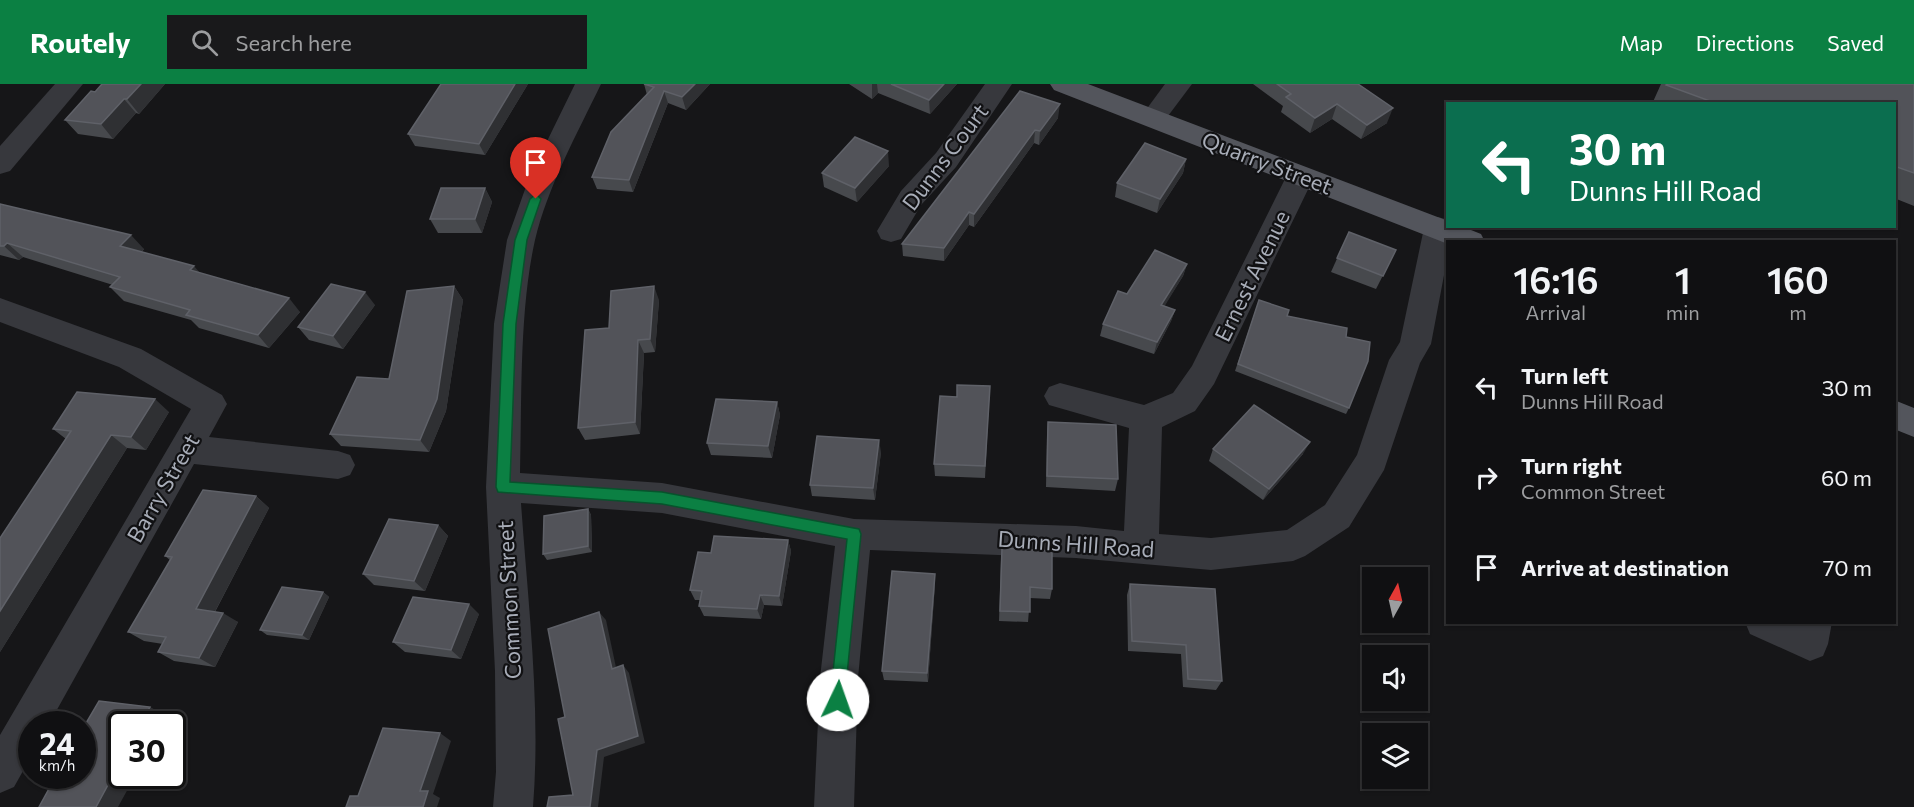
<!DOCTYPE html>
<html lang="en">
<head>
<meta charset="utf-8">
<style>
  :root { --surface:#101012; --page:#19191b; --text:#f1f3f6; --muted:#9c9d9f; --line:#303032; --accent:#0b8043 }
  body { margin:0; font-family:Commissioner,sans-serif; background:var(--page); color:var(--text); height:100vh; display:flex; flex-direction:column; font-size:22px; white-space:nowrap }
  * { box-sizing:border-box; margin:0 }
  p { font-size:20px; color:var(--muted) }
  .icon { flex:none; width:33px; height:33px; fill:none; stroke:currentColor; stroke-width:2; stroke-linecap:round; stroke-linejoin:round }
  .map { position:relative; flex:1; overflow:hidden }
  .drawer { position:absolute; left:1446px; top:156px; width:450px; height:384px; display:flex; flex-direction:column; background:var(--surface); border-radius:0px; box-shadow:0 2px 4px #0004,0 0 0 2px var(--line) }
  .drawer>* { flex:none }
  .top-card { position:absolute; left:1446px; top:18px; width:450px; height:126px; border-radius:0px; box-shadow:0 2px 4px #0004,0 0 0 2px var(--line); background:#0b6e4f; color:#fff; overflow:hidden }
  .needle { width:39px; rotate:8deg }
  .fabs { position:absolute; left:1362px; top:483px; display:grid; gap:12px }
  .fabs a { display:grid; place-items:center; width:66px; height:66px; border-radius:0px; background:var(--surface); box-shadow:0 2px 4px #0004,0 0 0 2px var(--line); font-size:30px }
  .speed { position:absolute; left:18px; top:627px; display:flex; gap:12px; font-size:30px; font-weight:700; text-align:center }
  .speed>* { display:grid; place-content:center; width:78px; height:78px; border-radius:50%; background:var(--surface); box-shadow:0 2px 4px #0004,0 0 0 2px var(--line); line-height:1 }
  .speed small { font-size:15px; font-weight:400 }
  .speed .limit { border:3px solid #111; border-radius:9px; background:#fff; color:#111 }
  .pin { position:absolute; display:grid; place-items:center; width:51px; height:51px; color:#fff; margin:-62px -26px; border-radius:50% 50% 50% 0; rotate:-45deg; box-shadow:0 0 6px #0007 }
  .pin .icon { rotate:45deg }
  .me { position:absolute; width:66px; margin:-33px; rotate:3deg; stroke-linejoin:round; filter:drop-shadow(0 0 4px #0008) }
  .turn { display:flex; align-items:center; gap:21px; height:126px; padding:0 24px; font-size:27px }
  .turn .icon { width:78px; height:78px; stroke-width:2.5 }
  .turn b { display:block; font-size:42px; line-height:51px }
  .eta { display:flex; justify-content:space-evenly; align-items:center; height:102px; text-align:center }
  .eta b { font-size:36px; font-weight:600; line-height:42px }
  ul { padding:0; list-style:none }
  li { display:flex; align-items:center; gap:18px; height:90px; padding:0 24px }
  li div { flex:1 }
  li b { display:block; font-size:22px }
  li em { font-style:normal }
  header { display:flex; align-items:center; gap:36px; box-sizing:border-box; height:84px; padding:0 30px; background:var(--accent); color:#fff }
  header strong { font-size:28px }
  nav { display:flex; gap:33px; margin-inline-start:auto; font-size:21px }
  .search { width:420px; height:54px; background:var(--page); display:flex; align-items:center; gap:15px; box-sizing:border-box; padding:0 21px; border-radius:0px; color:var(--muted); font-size:22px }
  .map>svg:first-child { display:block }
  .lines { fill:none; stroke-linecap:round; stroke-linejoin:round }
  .minor { fill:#37383d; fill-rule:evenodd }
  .major { fill:#53555c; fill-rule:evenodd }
  .wall { fill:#47494d }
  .shaded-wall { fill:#2f3033 }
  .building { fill:#525359; stroke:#5f6168; stroke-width:1.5 }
  .route { fill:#0b8043; stroke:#07532c; stroke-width:1.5 }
  .labels { text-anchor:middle; stroke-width:4.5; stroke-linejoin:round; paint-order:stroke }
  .street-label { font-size:22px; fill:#a8adb8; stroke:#111113 }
</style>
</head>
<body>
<header>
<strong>Routely</strong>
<div class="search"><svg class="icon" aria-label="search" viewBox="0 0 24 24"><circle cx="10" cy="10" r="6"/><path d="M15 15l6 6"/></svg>Search here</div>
<nav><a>Map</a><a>Directions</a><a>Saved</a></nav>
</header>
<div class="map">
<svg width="1914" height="723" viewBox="0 0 1914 723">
  <rect width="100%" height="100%" fill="#161618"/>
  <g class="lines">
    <g class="minor">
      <polygon points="55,0 83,0 10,87 0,90 0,62"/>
      <path d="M575,0H601C577,50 548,102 535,156C519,228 522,315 520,389L662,399L854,435L1076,442L1124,447L1129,344L1049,321L1044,312L1049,303L1060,299L1144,321L1173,309L1192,282L1286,93L1290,86L1300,83L1310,86L1314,93L1214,300L1195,327L1162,343L1159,450L1211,454L1287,446L1325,421L1357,371L1389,276L1400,258L1424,144L1428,136L1438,133L1448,136V142L1452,144L1450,158H1448V170L1431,260L1420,279L1384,386L1349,443L1305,472L1293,477L1211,486L1076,474L870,466L858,594L854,723H814L820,594L835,462L662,429L521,419C528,520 541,622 533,723H493L496,688L495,587L486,403L494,240L507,156L529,94Z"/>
      <polygon points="985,0 1012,0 956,83 921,121 901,155 891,158 881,155 877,147 901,107 936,69"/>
      <polygon points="1165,0 1192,0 1162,40 1153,43 1144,40 1140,34"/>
      <polygon points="0,214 141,265 222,311 227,320 209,353 338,367 350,371 355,381 350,391 338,395 194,380 49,640 32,640 32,671 14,703 0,709 0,651 191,325 119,283 0,238"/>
      <polygon points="1745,538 1832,538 1828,560 1823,572 1810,577 1750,550"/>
    </g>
    <g class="major">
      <polygon points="1050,0 1088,0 1448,137 1448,142 1461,142 1481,150 1485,158 1448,158 1448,160 1054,6"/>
      <polygon points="1894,316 1914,324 1914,353 1894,345"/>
    </g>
  </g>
  <g class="wall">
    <polygon points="165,0 139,30 136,29 113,55 78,50 65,36 95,8"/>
    <polygon points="441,0 528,0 485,71 415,62 408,50"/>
    <polygon points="644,0 710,0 686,26 668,19 633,108 597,105 592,93 647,11"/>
    <polygon points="849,0 957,0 930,30 878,9 872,15"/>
    <polygon points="1253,0 1358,0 1387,39 1361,55 1332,35 1310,49 1281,28 1283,22"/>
    <polygon points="1661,0 1914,0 1914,122 1894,114 1894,20 1652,20"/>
    <polygon points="1020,7 1058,34 1039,61 1034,59 974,143 969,141 944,177 903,172 902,160"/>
    <polygon points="1186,75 1183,89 1157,129 1115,113 1117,99"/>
    <polygon points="889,82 857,118 824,103 822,89"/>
    <polygon points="485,104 492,118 482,149 438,149 430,135"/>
    <polygon points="0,120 144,165 142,168 200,189 300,228 269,264 199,244 191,236 124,217 110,203 113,201 23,173 19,176 0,171"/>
    <polygon points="1349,148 1396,166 1376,205 1331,188"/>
    <polygon points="1187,180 1183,192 1164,222 1175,226 1171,237 1154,270 1100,252 1103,240 1127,210"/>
    <polygon points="454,202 463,216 446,327 429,368 341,362 330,350 389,295"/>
    <polygon points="659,216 655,268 644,269 640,350 585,356 578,344"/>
    <polygon points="1259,216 1287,232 1346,253 1349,324 1346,330 1235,287"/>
    <polygon points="375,221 343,265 309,256 298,243"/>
    <polygon points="990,302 985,394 935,392 934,380 957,313"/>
    <polygon points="777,318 780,331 772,374 711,371 707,359"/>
    <polygon points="169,328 146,366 127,364 0,568 0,454 66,355 53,345"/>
    <polygon points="1048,338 1118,395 1115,407 1046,403 1047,350"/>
    <polygon points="1213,365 1303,370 1263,416 1209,377"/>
    <polygon points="881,368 875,416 812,412 810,401"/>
    <polygon points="256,412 269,424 215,528 238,538 215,583 174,577 158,568 163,560 144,557 128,548 170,476 165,472"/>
    <polygon points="588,425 591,431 592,468 547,476 543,470"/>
    <polygon points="438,441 448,452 425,507 374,501 363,490"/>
    <polygon points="788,456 791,467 782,522 764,521 761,535 704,532 699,522 700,516 695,516 690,506 711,469"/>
    <polygon points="1001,475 1052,505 1050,515 1030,514 1028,538 999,537"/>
    <polygon points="935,500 928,598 884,596 882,587"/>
    <polygon points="1130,500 1222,597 1216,606 1183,603 1181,570 1128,567 1127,511"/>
    <polygon points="323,508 329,513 309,556 267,551 260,546"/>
    <polygon points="479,530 461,575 405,568 393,558"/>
  </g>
  <g class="shaded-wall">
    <polygon points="141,0 165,0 139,30 127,15"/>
    <polygon points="515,0 528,0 485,71 479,60"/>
    <polygon points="695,0 710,0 686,26 682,13"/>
    <polygon points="872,0 877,0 878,9 872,15"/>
    <polygon points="944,0 957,0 930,30 929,16"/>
    <polygon points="664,7 668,19 633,108 629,96"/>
    <polygon points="124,15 136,29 113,55 101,40"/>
    <polygon points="1060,20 1058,34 1039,61 1040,47"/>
    <polygon points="1337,20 1332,35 1310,49 1315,34"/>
    <polygon points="1393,24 1387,39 1361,55 1367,41"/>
    <polygon points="1035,46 1034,59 974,143 974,130"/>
    <polygon points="888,67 889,82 857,118 855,104"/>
    <polygon points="1186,75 1183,89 1157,129 1160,115"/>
    <polygon points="485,104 492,118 482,149 475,135"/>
    <polygon points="969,128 969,141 944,177 944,164"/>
    <polygon points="131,151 144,165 134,176 120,162"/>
    <polygon points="7,159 23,173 19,176 4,162"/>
    <polygon points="1187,180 1183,192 1158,233 1161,221"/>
    <polygon points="194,182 206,196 190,186"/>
    <polygon points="454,202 463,216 446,327 429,368 420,356"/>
    <polygon points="654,202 659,216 655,268 650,255"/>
    <polygon points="365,208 375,221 343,265 333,252"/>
    <polygon points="289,214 300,228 269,264 258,251"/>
    <polygon points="1175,226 1171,237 1154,270 1157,258"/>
    <polygon points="638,256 644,269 640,350 635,338"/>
    <polygon points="155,315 169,328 146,366 131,353"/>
    <polygon points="777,318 780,331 772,374 768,362"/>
    <polygon points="111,351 127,364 0,568 0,527"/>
    <polygon points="879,356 881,368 875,416 873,404"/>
    <polygon points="1310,358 1303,370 1263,416 1269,405"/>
    <polygon points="256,412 269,424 211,535 196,525"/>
    <polygon points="588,425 591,431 592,468 588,462"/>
    <polygon points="438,441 448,452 425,507 414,497"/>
    <polygon points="788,456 791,467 782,522 779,512"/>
    <polygon points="935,490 935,500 928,598 927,589"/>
    <polygon points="323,508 329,513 309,556 302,551"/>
    <polygon points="760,511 764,521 761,535 757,525"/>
    <polygon points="469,520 479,530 461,575 451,566"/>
    <polygon points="599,528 606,536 618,593 612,585"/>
    <polygon points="223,529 238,538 215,583 199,574"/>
    <polygon points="623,581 629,589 645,659 604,673 598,723 590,723 597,666"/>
    <polygon points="150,623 167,632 162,640 140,640"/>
    <polygon points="440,649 451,657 433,710 440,714 437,723 423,723 420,707"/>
    <polygon points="122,675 122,692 135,692 118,723 96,723"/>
  </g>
  <g class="building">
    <polygon points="102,0 141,0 127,15 124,15 101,40 65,36 91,7 95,8"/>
    <polygon points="441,0 515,0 479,60 408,50"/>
    <polygon points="644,0 695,0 682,13 664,7 629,96 592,93 611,48 654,3"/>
    <polygon points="891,0 944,0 929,16"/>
    <polygon points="1277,0 1358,0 1393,24 1367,41 1337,20 1315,34 1286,13 1291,10"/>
    <polygon points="1667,0 1914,0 1914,89 1894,82 1894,20 1718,20 1666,1"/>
    <polygon points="1020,7 1060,20 1040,47 1035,46 974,130 969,128 944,164 902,160"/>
    <polygon points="855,53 888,67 855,104 822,89"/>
    <polygon points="1145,59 1186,75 1160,115 1117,99"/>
    <polygon points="441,104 485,104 475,135 430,135"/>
    <polygon points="0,120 131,151 120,162 194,182 190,186 289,214 258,251 186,231 190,226 110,203 120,193 7,159 4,162 0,162"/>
    <polygon points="1349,148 1396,166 1383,192 1337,174"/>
    <polygon points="1155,166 1187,180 1161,221 1175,226 1157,258 1103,240 1118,207 1127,210"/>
    <polygon points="331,200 365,208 333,252 298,243"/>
    <polygon points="454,202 437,315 420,356 330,350 357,293 389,295 407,207"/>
    <polygon points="654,202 650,255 638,256 635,338 578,344 585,246 609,244 611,207"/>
    <polygon points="1259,216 1289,226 1287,232 1347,244 1346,253 1370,258 1368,277 1349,324 1238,280"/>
    <polygon points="957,301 990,302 985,382 934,380 940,312 957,313"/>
    <polygon points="77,308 155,315 131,353 111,351 0,527 0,454 71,347 53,345"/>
    <polygon points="716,315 777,318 768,362 707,359"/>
    <polygon points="1254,321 1310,358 1269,405 1213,365"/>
    <polygon points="1048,338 1116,341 1118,395 1047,392"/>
    <polygon points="817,352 879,356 873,404 810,401"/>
    <polygon points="203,406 256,412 196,525 223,529 199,574 158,568 166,553 128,548 172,473 165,472"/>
    <polygon points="588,425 588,462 543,470 544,432"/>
    <polygon points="389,435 438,441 414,497 363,490"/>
    <polygon points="714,452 788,456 779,512 760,511 757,525 699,522 702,507 690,506 698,468 711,469"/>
    <polygon points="1002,464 1052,467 1052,505 1030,503 1030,528 1000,527"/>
    <polygon points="892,487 935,490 927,589 882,587"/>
    <polygon points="1130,500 1215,505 1222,597 1188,595 1186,561 1132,557"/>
    <polygon points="282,503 323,508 302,551 260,546"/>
    <polygon points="413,513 469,520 451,566 393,558"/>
    <polygon points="599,528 612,585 623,581 638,652 597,666 590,723 547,723 549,713 573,711 558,635 565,633 548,545"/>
    <polygon points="99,617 150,623 140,640 122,640 122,675 96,723 39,723 56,692 82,692 82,646"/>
    <polygon points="383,644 440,649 420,707 428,707 423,723 346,723 350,712 358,712"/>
  </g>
  <polygon class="route" points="536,110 541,115 527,156 516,240 510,398 662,408 859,445 861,450 844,621 838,624 833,621 830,616 847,455 662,420 498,408 496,403 503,240 515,156 530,115"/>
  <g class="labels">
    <g class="street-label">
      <text transform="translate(945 73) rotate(-53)" y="8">Dunns Court</text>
      <text transform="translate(1267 79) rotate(21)" y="8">Quarry Street</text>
      <text transform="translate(1252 192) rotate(-64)" y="8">Ernest Avenue</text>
      <text transform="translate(163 404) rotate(-60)" y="8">Barry Street</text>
      <text transform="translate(1076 460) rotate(4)" y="8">Dunns Hill Road</text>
      <text transform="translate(509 516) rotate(-93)" y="8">Common Street</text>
    </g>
  </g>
</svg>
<div class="fabs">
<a><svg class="needle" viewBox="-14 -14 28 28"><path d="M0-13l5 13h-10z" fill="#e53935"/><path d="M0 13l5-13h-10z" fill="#9c9d9f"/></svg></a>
<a><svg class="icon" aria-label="sound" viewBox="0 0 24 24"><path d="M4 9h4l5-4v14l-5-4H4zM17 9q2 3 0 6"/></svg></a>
<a><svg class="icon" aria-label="layers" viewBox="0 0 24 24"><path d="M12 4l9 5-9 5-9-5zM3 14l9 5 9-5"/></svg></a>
</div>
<div class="speed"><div>24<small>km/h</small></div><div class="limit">30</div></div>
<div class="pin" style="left:536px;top:115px;background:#d93025"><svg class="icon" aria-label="arrive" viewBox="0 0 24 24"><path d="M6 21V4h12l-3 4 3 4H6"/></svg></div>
<svg class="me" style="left:838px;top:616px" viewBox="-20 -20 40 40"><circle r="19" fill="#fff"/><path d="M0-13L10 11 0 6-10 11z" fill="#0b8043"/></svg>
<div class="top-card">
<div class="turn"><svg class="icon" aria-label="left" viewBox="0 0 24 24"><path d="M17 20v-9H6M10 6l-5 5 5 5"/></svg><div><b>30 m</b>Dunns Hill Road</div></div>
</div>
<section class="drawer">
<div class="eta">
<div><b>16:16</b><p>Arrival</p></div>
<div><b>1</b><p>min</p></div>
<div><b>160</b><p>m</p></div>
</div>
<ul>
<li><svg class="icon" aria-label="left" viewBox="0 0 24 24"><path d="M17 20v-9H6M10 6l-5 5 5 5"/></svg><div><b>Turn left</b><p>Dunns Hill Road</p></div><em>30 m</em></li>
<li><svg class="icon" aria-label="right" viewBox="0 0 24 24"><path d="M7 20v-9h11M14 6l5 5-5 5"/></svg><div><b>Turn right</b><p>Common Street</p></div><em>60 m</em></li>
<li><svg class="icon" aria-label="arrive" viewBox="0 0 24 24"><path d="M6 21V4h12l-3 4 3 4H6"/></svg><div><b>Arrive at destination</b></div><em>70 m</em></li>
</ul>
</section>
</div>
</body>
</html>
